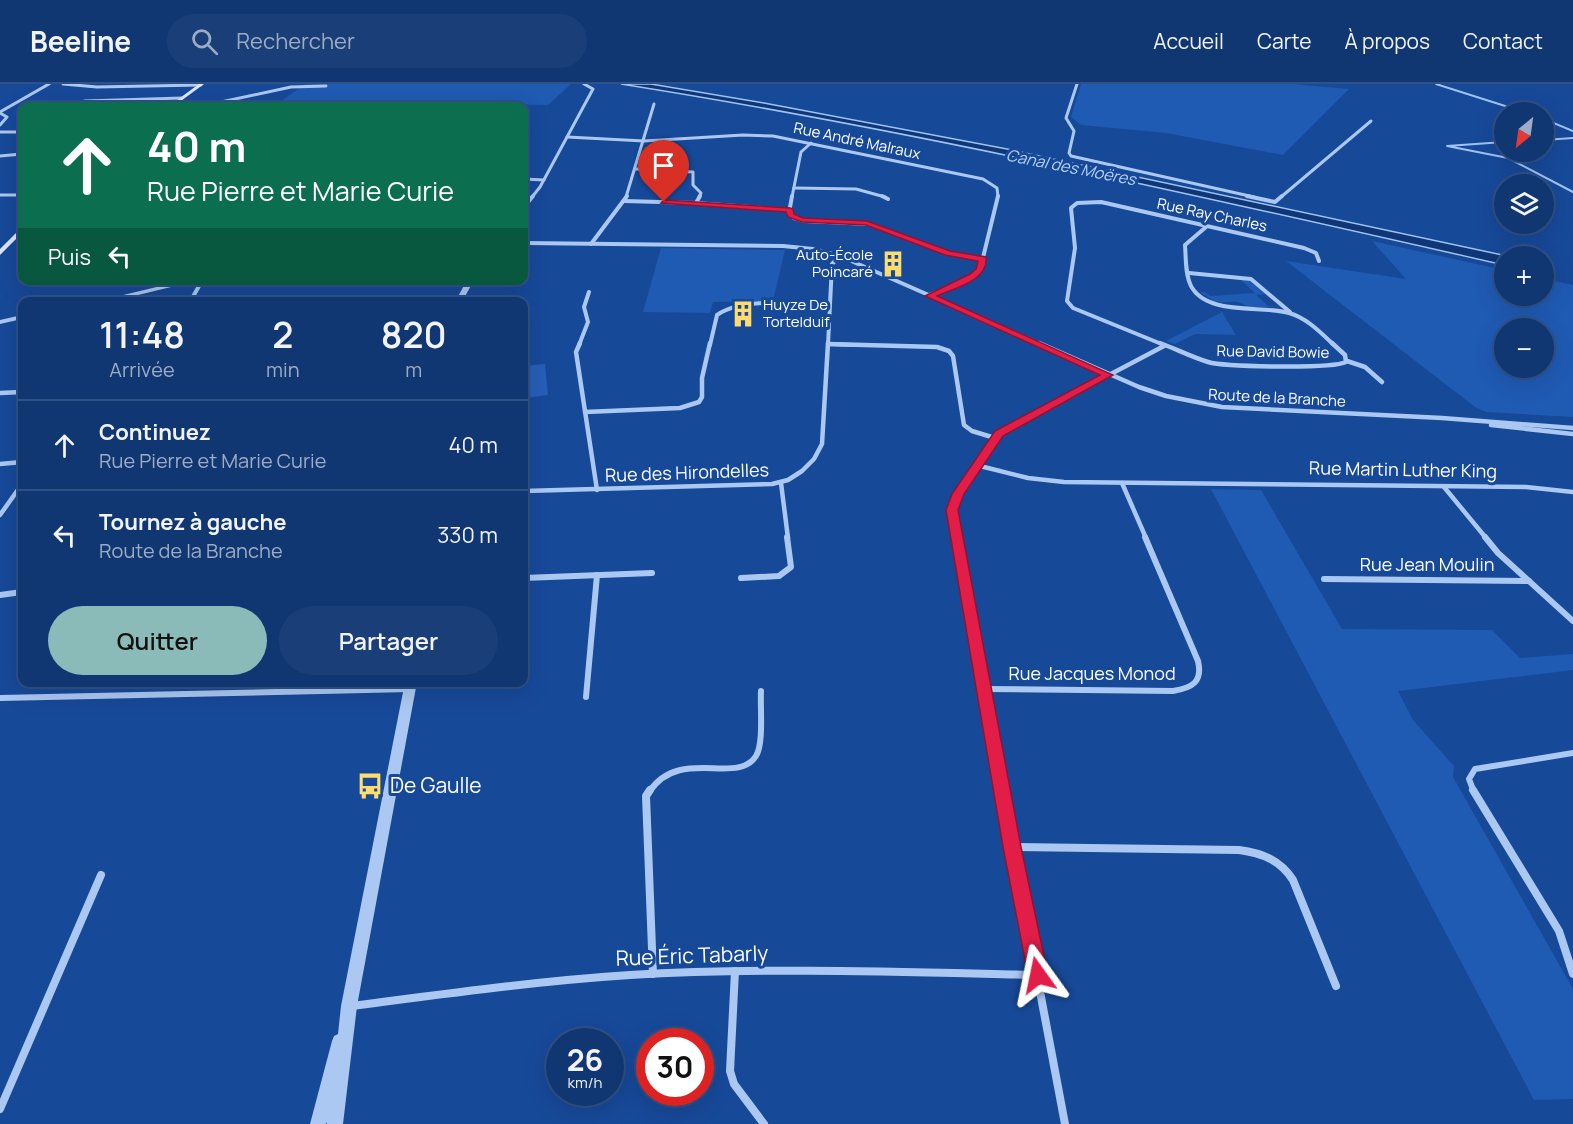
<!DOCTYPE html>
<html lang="fr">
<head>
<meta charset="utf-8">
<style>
  :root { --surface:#113773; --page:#1a3f78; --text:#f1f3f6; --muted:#9cacc4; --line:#305185; --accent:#8bbbb9 }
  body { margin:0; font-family:Manrope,sans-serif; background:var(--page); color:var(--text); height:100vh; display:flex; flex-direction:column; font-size:22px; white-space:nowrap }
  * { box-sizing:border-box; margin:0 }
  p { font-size:20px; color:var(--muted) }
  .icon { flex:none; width:33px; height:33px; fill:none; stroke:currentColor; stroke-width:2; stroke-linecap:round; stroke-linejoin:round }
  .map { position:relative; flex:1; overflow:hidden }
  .details { position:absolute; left:18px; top:213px; width:510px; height:390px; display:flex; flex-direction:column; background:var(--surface); border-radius:12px; box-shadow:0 6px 24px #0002,0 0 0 2px var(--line) }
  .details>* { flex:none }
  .top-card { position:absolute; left:18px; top:18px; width:510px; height:183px; border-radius:12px; box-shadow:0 6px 24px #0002,0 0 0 2px var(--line); background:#0b6e4f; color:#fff; overflow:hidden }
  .needle { width:39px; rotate:209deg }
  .tools { position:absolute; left:1494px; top:18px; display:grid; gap:12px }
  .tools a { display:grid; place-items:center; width:60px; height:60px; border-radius:50%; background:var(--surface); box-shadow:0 6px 24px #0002,0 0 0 2px var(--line); font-size:30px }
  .speed { position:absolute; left:546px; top:944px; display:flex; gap:12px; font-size:30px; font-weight:700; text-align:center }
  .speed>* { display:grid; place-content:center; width:78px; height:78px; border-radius:50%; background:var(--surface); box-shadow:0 6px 24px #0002,0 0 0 2px var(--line); line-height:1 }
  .speed small { font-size:15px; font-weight:400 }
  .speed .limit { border:9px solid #d22; background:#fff; color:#111 }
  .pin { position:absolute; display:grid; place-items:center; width:51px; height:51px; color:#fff; margin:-62px -26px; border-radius:50% 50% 50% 0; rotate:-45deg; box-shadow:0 0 6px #0007 }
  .pin .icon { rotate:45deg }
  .me { position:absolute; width:66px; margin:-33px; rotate:348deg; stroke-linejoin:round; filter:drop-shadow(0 0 4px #0008) }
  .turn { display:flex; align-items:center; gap:21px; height:126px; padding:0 30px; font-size:27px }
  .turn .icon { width:78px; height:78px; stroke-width:2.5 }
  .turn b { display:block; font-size:42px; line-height:51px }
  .then { display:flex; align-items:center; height:57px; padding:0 30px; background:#0003; gap:12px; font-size:22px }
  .eta { display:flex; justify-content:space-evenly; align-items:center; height:102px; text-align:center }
  .eta b { font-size:36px; font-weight:600; line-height:42px }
  .cta { display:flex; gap:12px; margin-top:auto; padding:12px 30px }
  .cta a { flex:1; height:69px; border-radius:36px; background:var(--accent); color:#111; font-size:24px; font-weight:600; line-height:69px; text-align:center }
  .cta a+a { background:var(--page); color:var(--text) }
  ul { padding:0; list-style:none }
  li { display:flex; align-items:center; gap:18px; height:90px; padding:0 30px; border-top:2px solid var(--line) }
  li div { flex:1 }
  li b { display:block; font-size:22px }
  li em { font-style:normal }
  header { display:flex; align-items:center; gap:36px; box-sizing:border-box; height:84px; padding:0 30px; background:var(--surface); border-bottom:2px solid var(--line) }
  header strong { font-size:28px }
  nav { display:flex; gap:33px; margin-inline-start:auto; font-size:21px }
  .search { width:420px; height:54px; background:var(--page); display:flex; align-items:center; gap:15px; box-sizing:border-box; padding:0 21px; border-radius:33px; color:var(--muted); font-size:22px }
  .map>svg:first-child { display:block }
  .green { fill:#1f5ab3; fill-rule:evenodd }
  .water { fill:#0f3676; stroke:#9ec2f4; stroke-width:1.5 }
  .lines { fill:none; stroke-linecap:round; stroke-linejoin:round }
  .stream { stroke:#9ec2f4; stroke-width:2 }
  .building { fill:#265fb8 }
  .minor-far4 { stroke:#abc8f2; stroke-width:3 }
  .minor-far3 { stroke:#abc8f2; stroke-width:4 }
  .minor-far2 { stroke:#abc8f2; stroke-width:4.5 }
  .minor-far1 { stroke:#abc8f2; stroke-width:6 }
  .minor { stroke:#abc8f2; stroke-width:8 }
  .tertiary { fill:#abc8f2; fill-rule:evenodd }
  .secondary { fill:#dae7fc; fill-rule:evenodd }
  .route { fill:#e11d48; stroke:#92132f; stroke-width:1.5 }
  .labels { text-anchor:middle; stroke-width:6; stroke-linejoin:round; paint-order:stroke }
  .far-street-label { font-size:15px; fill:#fff; stroke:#174999 }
  .far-poi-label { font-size:15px; fill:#fff; stroke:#174999; text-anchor:end }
  .far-water-label { font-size:16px; font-style:italic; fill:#b8d2f8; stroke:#174999 }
  .street-label { font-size:18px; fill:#fff; stroke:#174999 }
  .near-poi-label { font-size:21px; fill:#fff; stroke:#174999; text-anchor:start }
  .near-street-label { font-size:21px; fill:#fff; stroke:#174999 }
</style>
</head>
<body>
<header>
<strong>Beeline</strong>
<div class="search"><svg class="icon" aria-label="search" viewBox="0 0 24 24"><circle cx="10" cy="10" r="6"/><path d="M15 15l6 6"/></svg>Rechercher</div>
<nav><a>Accueil</a><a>Carte</a><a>À propos</a><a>Contact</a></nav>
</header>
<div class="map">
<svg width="1573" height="1040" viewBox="0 0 1573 1040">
  <rect width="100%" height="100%" fill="#174999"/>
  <g class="green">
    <polygon points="305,0 571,0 548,21 454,19 449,22 274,22"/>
    <polygon points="1081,0 1293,0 1349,5 1283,71 1166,49 1081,41 1071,33"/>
    <path d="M1372,157L1504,186V212H1544V195L1573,201V333L1486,328L1475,323L1286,177L1406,195ZM1504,244H1544V284H1504Z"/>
    <polygon points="661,164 785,166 773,217 713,218 710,229 643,228"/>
    <path d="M1240,195L1250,197L1265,210L1256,211L1268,222L1280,223H1247C1237,214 1228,220 1218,218C1211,216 1205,212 1200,208H1205L1210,212L1255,209Z"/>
    <polygon points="1222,228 1236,251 1195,250 1175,260 1166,257"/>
    <polygon points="1211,405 1261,406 1342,545 1492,546 1520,574 1573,570 1573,586 1398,607 1413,636 1454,682 1453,693 1573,905 1573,1015 1534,1016"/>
  </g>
  <path class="water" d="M621,0H651L764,19L1007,65L1507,172H1504V181C1212,115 918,47 621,0Z"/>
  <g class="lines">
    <g class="stream">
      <polyline points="1436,0 1524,28"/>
      <polyline points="1544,35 1573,47"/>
      <polyline points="1544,56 1573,54"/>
      <polyline points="1504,58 1447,62 1508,74 1573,108"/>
    </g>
  </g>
  <polygon class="building" points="545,280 548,311 524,314 524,282"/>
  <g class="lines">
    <g class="minor-far4">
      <polyline points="63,0 97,3 201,1"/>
      <polyline points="1077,0 1066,34 1074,47 1069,69 1071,72 1254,113"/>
      <polyline points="174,20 221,18 291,3 326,2"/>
      <polyline points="70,22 85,17 182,14"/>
      <polyline points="0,28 49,0"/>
      <polyline points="0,29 7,33 0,41"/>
      <polyline points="0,48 22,48"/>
      <polyline points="567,53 644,57 743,51 773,52 983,95 997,104 998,113"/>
      <polyline points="0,72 22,70"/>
      <polyline points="636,85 693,88 693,101 701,109 699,113"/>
      <polyline points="524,95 544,96"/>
      <polyline points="794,104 856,105 885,113"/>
      <polyline points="0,111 22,111"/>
      <polyline points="532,113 540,103 593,5 584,0"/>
      <polyline points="626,113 654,20"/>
      <polyline points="792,113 801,68 811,59"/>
      <polyline points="1281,113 1371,37"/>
    </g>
    <g class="minor-far3">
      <polyline points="792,112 789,129 794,134 805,137 870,140 948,169 983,175"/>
      <polyline points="882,112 888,115"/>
      <polyline points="1247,112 1275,118 1282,112"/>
      <polyline points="624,117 696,119 790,126"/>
      <polyline points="696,119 700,112"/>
      <polyline points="524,123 533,112"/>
      <path d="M1206,143L1185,161C1186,174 1185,190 1191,202C1207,232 1261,221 1289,229C1307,234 1321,249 1334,261"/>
      <polyline points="524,159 783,162 813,165 840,172 1042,261"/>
      <polyline points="591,160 627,112"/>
      <polyline points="1189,189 1251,195 1290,228"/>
      <polyline points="929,211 968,196 980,186 998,112"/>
      <polyline points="190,218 199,202 197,196"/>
      <polyline points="828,260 854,261"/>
      <polyline points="579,261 588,238 584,223 589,208"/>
      <path d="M710,261L717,231C744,212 798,221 830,222"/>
      <polyline points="828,261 832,180 840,172"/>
      <polyline points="1164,261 1073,224 1067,217 1075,164 1071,124 1077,119 1101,118 1304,164 1316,169 1319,177"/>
    </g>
    <g class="minor-far2">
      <polyline points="580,259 576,268 597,406"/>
      <polyline points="1039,259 1139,303 1166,312 1222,323 1442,334 1573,344"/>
      <path d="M1160,259C1176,265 1192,273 1208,278C1225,283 1332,285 1346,278L1345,271L1332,259"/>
      <polyline points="828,260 937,263 949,267 953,272 964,341 972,347 995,354"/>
      <polyline points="1347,277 1365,283 1382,298"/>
      <polyline points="0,309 22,308"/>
      <polyline points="585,328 680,324 699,318 702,313 702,294 710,259"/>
      <polyline points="1491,341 1573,350"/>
      <polyline points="0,380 22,378"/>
      <polyline points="976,381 1028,394 1064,398 1526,403 1573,408"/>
      <polyline points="781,399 788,454"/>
      <polyline points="1122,399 1146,454"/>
      <polyline points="1444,403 1486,454"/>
      <polyline points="524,407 772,400 788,396 802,387 814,375 822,360 828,259"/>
      <polyline points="0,431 22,400"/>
      <polyline points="957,454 952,426 958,410 999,349 1164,262"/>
    </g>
    <g class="minor-far1">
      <polyline points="957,453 1002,708"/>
      <polyline points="1485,453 1498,469 1573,537"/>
      <polyline points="524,494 652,489"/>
      <polyline points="741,494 779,492 791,483 787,453"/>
      <polyline points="1324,495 1529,497"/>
      <polyline points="0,511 22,508"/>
      <path d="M984,605L1173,607C1192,604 1203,598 1198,577L1145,453"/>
      <polyline points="586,613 597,491"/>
      <polyline points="0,614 410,605"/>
      <path d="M649,708C680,662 737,702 756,672C764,659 760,623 761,607"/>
      <polyline points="1474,708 1469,695 1475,685 1573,669"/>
    </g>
    <g class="minor">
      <polyline points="650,706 646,712 653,890"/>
      <polyline points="1002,706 1065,1040"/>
      <polyline points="1473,706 1559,847 1573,890"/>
      <path d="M1012,763L1239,766C1262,769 1280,776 1293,796L1336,902"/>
      <polyline points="735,887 730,987 734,1000 764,1040"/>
      <path d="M351,922C444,910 537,897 630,891C766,883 902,888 1038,891"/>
      <polyline points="0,1025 101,791"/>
    </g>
    <g class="tertiary">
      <polygon points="186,196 200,196 109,218 94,218"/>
      <polygon points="467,196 474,196 462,218 455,218"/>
      <polygon points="22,231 22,235 0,240 0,236"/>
      <polygon points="405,598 417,598 357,922 343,1040 327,1040 327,1038 326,1040 310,1040 332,957 334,952 338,950 341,922"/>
    </g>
    <g class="secondary">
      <polygon points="199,0 204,0 174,22 169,22"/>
      <polygon points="22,143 22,149 0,171 0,165"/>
    </g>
  </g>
  <path class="route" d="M664,116L790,124L793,125L794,130L803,134L867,137L950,167L986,173C989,197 954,204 937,212L1113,291L1003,352L964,410L958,426L1021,763L1048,891L1045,897L1038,900L1031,897L1028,891L1003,763L946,426L952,410L995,347L1100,291L925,212L970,190L976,185L978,177L945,171L866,141L802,138L788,133L786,128L661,119Z"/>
  <defs>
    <g id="building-bare" transform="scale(2.07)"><path d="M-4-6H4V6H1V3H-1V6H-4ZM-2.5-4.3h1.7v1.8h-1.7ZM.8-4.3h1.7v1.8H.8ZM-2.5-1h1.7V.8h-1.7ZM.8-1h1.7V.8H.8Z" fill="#ffdc6c" stroke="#174999" stroke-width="2.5" paint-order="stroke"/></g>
    <g id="bus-bare" transform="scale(2.07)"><path d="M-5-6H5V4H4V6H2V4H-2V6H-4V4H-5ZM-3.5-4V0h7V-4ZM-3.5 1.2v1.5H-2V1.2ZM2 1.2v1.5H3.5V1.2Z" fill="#ffdc6c" stroke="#174999" stroke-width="2.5" paint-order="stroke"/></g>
  </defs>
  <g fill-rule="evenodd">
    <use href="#building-bare" x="893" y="180"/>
    <use href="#building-bare" x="743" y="230"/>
    <use href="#bus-bare" x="370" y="702"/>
  </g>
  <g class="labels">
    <g class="far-street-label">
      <text transform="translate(857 57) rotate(12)" y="5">Rue André Malraux</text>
      <text transform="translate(1212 131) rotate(12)" y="5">Rue Ray Charles</text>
      <text transform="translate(1273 268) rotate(1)" y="5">Rue David Bowie</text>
      <text transform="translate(1277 314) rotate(3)" y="5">Route de la Branche</text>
    </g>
    <g class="far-poi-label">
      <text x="873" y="176">Auto-École<tspan x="873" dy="17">Poincaré</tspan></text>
      <text x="763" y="226" text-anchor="start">Huyze De<tspan x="763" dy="17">Tortelduif</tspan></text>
    </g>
    <g class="far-water-label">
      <text transform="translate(1071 83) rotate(11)" y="6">Canal des Moëres</text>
    </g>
    <g class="street-label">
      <text transform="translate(1403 386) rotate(1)" y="6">Rue Martin Luther King</text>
      <text transform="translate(687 389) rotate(-2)" y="6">Rue des Hirondelles</text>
      <text x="1427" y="487">Rue Jean Moulin</text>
      <text x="1092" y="596">Rue Jacques Monod</text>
    </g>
    <g class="near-poi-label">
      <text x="390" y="709">De Gaulle</text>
    </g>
    <g class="near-street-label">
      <text transform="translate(692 872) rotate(-2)" y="7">Rue Éric Tabarly</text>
    </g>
  </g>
</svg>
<div class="tools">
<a><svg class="needle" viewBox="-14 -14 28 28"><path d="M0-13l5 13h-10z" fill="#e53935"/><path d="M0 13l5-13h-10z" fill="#9cacc4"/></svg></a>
<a><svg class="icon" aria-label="layers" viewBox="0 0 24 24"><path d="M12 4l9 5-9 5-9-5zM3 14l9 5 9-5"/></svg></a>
<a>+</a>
<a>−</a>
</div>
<div class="speed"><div>26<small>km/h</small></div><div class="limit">30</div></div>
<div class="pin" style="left:664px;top:118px;background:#d93025"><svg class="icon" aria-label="arrive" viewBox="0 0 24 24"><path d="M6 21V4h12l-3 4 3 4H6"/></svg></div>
<svg class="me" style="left:1038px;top:891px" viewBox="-20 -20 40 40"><path d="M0-17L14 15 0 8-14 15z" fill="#e11d48" stroke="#fff" stroke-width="4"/></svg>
<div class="top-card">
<div class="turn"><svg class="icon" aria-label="ahead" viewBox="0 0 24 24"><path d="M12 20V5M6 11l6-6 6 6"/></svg><div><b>40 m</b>Rue Pierre et Marie Curie</div></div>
<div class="then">Puis<svg class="icon" aria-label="left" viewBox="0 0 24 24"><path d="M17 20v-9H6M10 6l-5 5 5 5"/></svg></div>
</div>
<section class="details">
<div class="eta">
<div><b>11:48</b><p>Arrivée</p></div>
<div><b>2</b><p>min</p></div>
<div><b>820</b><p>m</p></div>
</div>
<ul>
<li><svg class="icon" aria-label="ahead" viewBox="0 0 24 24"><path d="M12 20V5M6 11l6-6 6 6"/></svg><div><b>Continuez</b><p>Rue Pierre et Marie Curie</p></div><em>40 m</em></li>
<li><svg class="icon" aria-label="left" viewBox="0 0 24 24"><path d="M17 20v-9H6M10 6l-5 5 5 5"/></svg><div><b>Tournez à gauche</b><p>Route de la Branche</p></div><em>330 m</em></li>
</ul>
<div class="cta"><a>Quitter</a><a>Partager</a></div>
</section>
</div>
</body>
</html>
